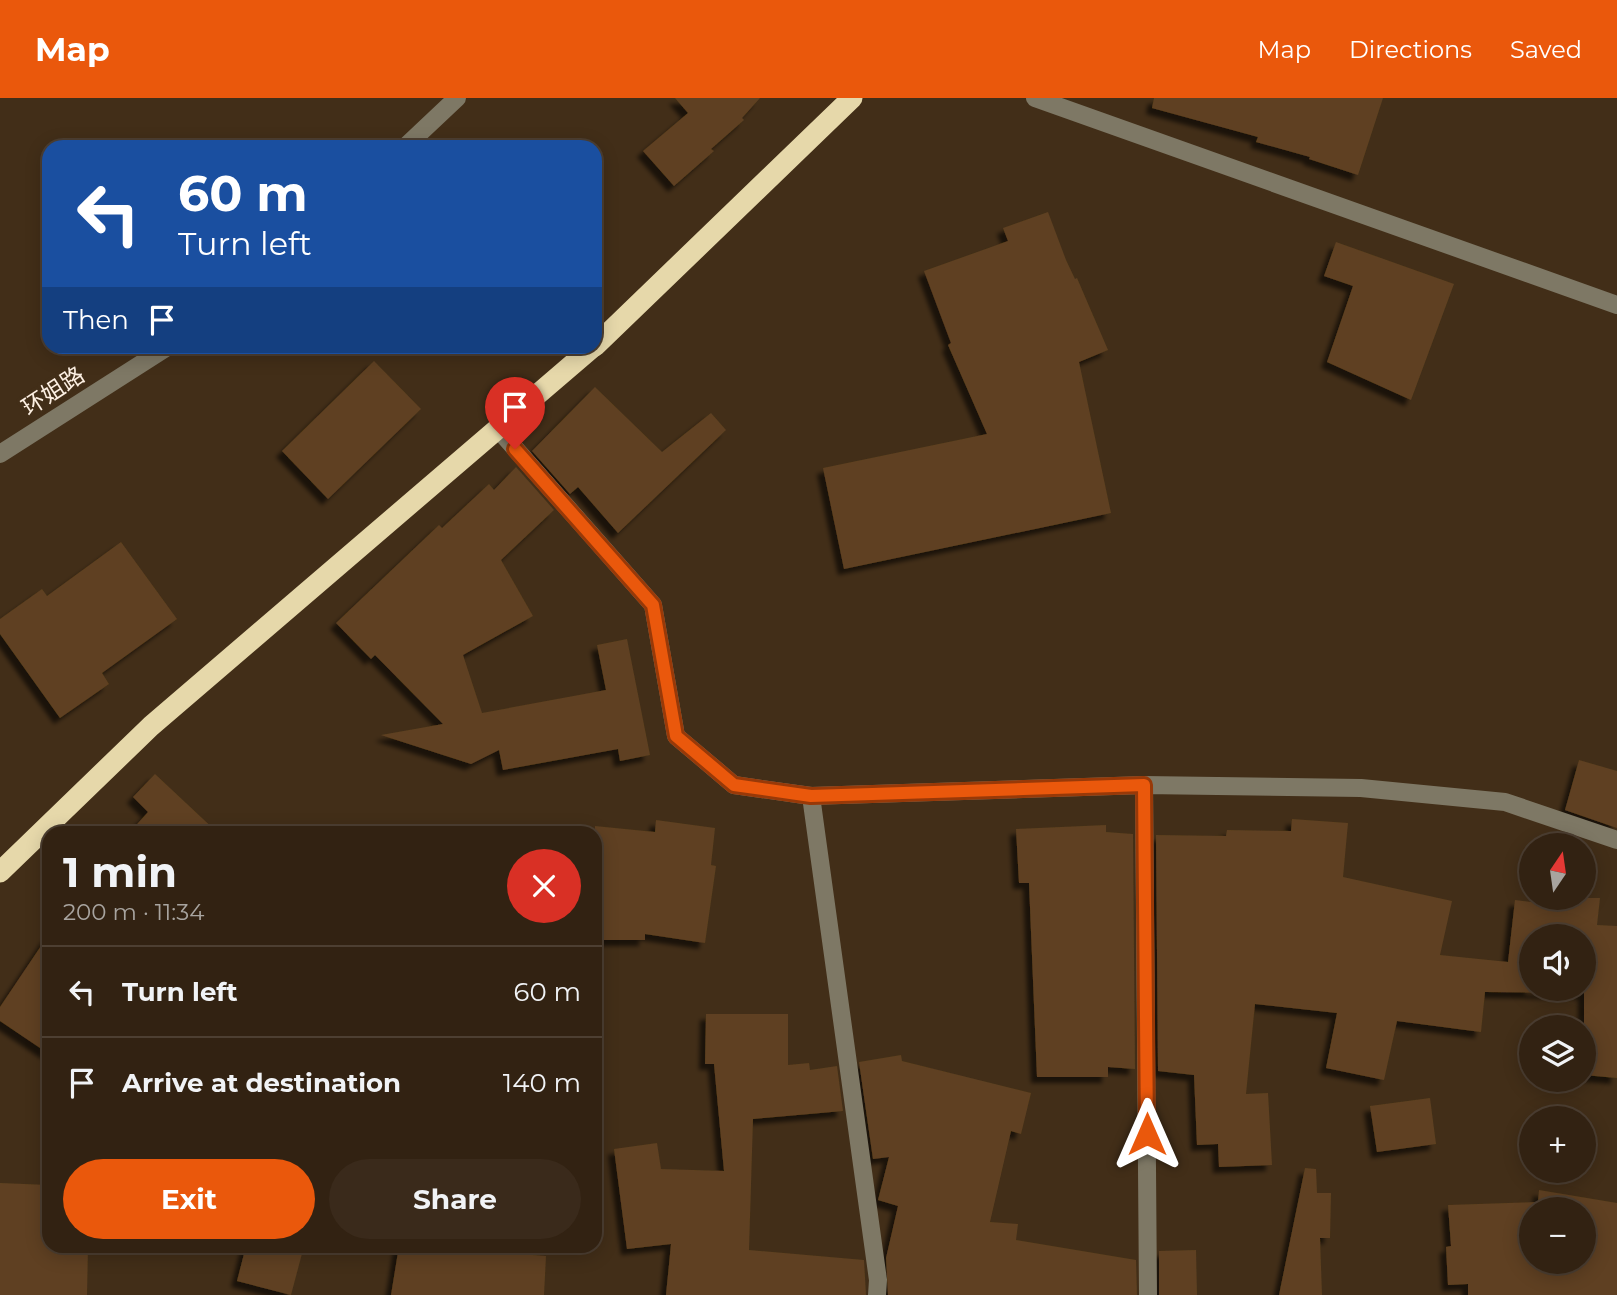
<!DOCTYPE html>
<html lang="en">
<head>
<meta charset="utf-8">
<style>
  :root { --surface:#322212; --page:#3a2a1b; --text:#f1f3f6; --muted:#a8a49f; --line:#4d3f32; --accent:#ea580c }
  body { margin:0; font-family:Montserrat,"Noto Sans SC",sans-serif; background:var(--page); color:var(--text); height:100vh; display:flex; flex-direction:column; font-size:26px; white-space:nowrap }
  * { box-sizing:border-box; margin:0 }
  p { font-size:23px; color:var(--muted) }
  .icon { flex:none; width:38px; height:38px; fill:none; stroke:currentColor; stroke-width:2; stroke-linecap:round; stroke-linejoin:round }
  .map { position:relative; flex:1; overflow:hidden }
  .details { position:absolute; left:42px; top:728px; width:560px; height:427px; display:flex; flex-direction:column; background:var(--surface); border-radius:21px; box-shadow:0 4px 18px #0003,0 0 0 2px var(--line) }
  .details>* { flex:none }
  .hud { position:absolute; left:42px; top:42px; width:560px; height:214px; border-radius:21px; box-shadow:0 4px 18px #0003,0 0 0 2px var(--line); background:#1a4fa0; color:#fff; overflow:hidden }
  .needle { width:46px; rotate:13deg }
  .fabs { position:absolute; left:1519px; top:735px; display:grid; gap:14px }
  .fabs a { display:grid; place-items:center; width:77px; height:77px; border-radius:50%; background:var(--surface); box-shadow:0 4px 18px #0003,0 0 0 2px var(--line); font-size:35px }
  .pin { position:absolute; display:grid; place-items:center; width:60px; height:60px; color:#fff; margin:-72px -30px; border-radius:50% 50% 50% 0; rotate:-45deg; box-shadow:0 0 7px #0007 }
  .pin .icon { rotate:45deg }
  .me { position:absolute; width:77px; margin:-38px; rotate:0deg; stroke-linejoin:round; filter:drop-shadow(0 0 5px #0008) }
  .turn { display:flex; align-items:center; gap:24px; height:147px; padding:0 21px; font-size:32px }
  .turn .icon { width:91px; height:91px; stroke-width:2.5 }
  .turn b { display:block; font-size:49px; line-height:60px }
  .then { display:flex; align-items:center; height:66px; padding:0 21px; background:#0003; gap:14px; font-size:26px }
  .round { display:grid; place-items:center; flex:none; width:74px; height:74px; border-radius:37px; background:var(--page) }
  .headline { display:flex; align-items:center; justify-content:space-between; height:119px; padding:0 21px }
  h1 { font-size:42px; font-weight:700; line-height:52px }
  .cta { display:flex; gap:14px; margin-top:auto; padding:14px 21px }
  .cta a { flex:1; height:80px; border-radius:42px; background:var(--accent); color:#fff; font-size:28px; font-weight:700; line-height:80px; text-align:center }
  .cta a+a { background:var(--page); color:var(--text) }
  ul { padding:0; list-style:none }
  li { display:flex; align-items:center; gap:21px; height:91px; padding:0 21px; border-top:2px solid var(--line) }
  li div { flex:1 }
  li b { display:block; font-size:26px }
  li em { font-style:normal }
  header { display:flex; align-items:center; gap:42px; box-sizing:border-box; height:98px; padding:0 35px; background:var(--accent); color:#fff }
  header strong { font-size:33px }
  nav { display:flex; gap:38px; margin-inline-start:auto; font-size:24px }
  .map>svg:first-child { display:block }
  .building { fill:#5e4120; fill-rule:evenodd; filter:url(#shadow) }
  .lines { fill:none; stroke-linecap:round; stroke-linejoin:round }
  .minor { stroke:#7e7865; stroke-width:18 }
  .highway { stroke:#e6d8aa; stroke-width:21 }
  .route-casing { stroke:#983908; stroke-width:18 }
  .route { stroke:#ea580c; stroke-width:12 }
  .labels { text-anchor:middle; stroke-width:7; stroke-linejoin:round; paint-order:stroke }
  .street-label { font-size:23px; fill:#fdf0e3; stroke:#422e18 }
</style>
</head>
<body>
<header>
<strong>Map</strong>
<nav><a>Map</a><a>Directions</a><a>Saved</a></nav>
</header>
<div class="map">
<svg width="1617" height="1197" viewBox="0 0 1617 1197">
  <defs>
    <filter id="shadow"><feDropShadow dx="-6" dy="6" stdDeviation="2" flood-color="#0009"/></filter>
  </defs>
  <rect width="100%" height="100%" fill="#422e18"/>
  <g class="building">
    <polygon points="675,0 760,0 742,20 744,22 711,51 714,53 674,88 643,53 688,15"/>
    <polygon points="1154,0 1383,0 1358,77 1309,61 1310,59 1256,44 1258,39 1152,10"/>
    <polygon points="1048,114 1066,162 1075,181 1077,180 1108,252 1079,264 1111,415 844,471 823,370 987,336 948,247 951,245 924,173 1008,143 1003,130"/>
    <polygon points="1336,144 1454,186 1411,302 1327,264 1353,188 1324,178"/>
    <polygon points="374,263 421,311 328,401 282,353"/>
    <polygon points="595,289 662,354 711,315 726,332 618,435 578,389 570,396 532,353"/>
    <polygon points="516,369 554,412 501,462 533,518 463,557 482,615 606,592 597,547 627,541 650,657 620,663 618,651 503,672 499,652 471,666 381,637 443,626 375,557 371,561 336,525 439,427 442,430 489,386 494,392"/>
    <polygon points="121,444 177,521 102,575 109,586 60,620 0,536 0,521 42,491 47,498"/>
    <polygon points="1579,662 1617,673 1617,730 1565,712"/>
    <polygon points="155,676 218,735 129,735 148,714 133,699"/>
    <path d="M1292,721L1348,725L1343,779L1452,803L1440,857L1508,864L1515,802L1564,808L1565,800H1600L1597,827L1617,828V980L1584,977V895L1485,894L1481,934L1397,923L1384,982L1326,970L1337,915L1255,906L1246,996L1268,995L1272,1067L1219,1069L1218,1046L1197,1047L1194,977L1158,973L1156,737L1226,738L1227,732L1291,733ZM1531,838H1584V891H1531Z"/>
    <polygon points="656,722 715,730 711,767 716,768 705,845 645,836 645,842 595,842 595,728 655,734"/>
    <polygon points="1106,727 1106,734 1133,736 1135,971 1108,969 1108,979 1037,979 1029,785 1019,785 1016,731"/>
    <polygon points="49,836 49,956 0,923 0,909"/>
    <polygon points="706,916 788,916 788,967 809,965 810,972 837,968 843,1013 753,1021 749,1152 864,1162 866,1197 666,1197 671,1146 627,1151 614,1051 657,1045 661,1071 724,1073 714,966 705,966"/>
    <polygon points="901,957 902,963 1031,995 1021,1036 1011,1033 990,1124 1018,1126 1016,1142 1136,1162 1137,1197 888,1197 886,1160 898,1108 878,1102 889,1059 873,1061 859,964"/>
    <polygon points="1430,1000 1436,1046 1377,1054 1370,1008"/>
    <polygon points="1305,1070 1316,1071 1317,1095 1331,1095 1330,1140 1320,1140 1322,1197 1279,1197"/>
    <polygon points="0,1085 49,1087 49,1149 88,1150 87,1197 0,1197"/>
    <path d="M1539,1092L1617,1105V1197H1468V1186L1448,1187L1446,1149L1451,1148L1448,1107L1538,1104ZM1531,1111H1584V1164H1531Z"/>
    <polygon points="246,1148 304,1148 291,1197 237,1183"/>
    <polygon points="399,1148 461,1148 495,1154 546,1158 544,1197 391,1197"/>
    <polygon points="1196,1152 1197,1197 1159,1197 1159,1153"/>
  </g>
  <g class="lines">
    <g class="minor">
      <polyline points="1035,0 1617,207"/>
      <polyline points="405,49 457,0"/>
      <polyline points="498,331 653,507 676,638 734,687 811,698 1144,687 1361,690 1505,704 1617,742"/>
      <polyline points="0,356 169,248"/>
      <polyline points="1144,687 1148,1197"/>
      <polyline points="811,698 878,1182 877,1197"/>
    </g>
    <g class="highway">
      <polyline points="595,248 852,0"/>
      <polyline points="0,774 151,628 594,248"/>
    </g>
  </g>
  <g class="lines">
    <g class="route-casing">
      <polyline id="route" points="515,351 653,507 676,638 734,687 811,698 1144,687 1147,1036"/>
    </g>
    <use href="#route" class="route"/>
  </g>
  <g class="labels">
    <g class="street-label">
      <text transform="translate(53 293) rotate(-33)" y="8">环姐路</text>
    </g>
  </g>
</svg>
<div class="fabs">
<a><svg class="needle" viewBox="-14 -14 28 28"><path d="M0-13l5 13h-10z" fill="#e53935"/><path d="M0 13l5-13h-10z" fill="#a8a49f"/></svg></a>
<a><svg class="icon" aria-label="sound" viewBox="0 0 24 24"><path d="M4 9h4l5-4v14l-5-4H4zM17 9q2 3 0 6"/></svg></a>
<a><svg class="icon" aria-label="layers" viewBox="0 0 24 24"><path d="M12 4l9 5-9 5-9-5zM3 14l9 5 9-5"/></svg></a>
<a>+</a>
<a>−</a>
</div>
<div class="pin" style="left:515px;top:351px;background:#d93025"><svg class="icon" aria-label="arrive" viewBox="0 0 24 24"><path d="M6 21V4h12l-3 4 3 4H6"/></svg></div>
<svg class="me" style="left:1147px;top:1036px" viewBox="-20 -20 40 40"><path d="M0-17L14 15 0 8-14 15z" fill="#ea580c" stroke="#fff" stroke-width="4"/></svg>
<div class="hud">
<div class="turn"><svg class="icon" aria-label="left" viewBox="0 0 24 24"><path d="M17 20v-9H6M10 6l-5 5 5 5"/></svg><div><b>60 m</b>Turn left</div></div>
<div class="then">Then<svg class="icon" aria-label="arrive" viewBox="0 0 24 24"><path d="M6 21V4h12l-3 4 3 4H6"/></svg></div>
</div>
<section class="details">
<div class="headline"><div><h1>1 min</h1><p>200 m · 11:34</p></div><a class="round" style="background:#d93025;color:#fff"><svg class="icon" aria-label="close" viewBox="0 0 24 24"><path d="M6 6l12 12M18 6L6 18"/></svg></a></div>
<ul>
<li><svg class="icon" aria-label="left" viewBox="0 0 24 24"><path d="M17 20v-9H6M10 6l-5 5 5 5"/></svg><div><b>Turn left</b></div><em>60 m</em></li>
<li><svg class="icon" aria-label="arrive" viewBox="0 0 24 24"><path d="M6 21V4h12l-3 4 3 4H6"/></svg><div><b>Arrive at destination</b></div><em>140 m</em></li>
</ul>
<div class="cta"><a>Exit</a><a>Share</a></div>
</section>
</div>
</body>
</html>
